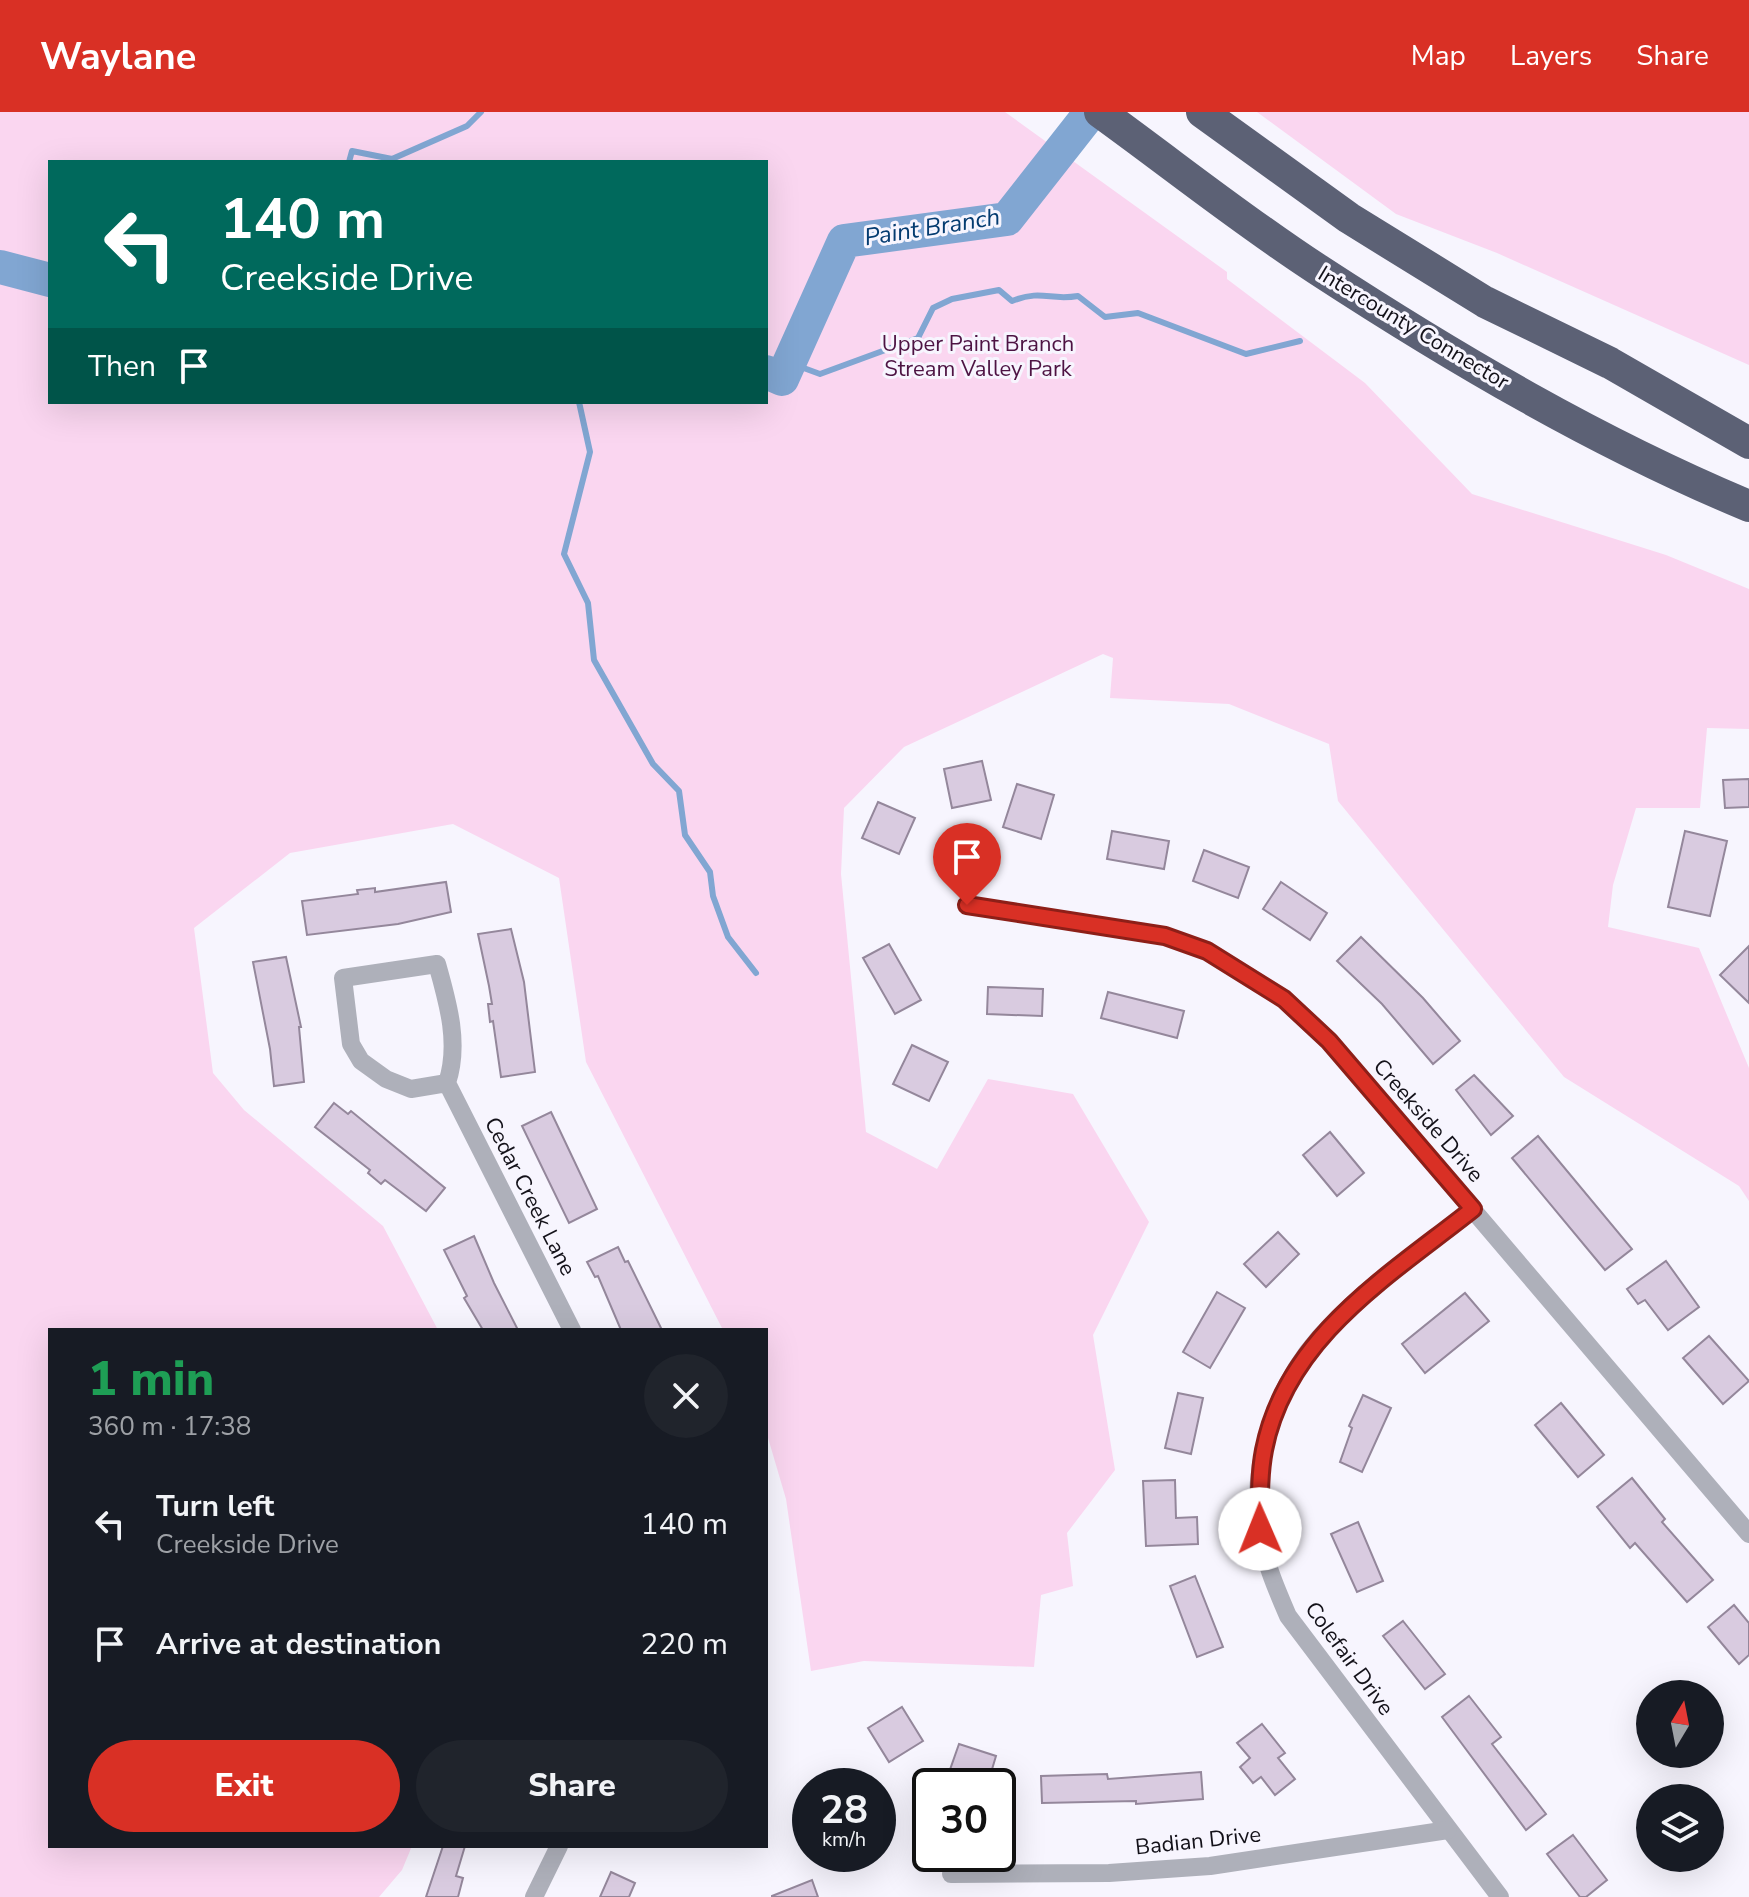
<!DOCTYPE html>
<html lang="en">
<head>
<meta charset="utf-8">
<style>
  :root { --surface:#171b24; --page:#20242c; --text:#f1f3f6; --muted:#9ea1a6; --accent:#d93025 }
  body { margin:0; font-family:"Nunito Sans",sans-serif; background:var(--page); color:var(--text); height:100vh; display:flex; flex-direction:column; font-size:30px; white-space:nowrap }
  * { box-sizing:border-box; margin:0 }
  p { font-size:26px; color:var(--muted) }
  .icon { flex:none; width:44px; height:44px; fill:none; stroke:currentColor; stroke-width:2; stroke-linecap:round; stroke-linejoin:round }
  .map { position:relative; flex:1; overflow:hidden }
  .sheet { position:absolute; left:48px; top:1216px; width:720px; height:520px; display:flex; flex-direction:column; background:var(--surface); border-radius:0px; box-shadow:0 8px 32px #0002 }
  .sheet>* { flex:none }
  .top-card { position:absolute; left:48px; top:48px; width:720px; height:244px; border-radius:0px; box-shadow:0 8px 32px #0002; background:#00695c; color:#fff; overflow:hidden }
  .needle { width:52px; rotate:10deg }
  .tools { position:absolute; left:1636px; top:1568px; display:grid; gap:16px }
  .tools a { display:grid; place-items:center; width:88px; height:88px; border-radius:50%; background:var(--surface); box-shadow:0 8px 32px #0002; font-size:40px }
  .speed { position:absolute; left:792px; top:1656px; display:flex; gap:16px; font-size:40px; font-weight:700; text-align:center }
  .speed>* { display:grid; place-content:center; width:104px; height:104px; border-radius:50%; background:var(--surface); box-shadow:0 8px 32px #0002; line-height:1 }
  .speed small { font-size:20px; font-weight:400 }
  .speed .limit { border:4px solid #111; border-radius:12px; background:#fff; color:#111 }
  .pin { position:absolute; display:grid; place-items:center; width:68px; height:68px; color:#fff; margin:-82px -34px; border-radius:50% 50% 50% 0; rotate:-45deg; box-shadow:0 0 8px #0007 }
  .pin .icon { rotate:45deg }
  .me { position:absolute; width:88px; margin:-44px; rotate:359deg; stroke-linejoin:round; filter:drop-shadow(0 0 6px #0008) }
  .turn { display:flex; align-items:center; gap:28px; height:168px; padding:0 40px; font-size:36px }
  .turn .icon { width:104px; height:104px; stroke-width:2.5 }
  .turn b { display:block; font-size:56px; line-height:68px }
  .then { display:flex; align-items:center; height:76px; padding:0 40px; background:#0003; gap:16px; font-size:30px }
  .round { display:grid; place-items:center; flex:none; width:84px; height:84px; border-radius:42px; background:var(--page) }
  .overview { display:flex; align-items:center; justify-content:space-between; height:136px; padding:0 40px }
  h1 { font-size:48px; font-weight:800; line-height:60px; color:#1e9e55 }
  .cta { display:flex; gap:16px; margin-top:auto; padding:16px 40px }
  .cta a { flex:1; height:92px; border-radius:48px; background:var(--accent); color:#fff; font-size:32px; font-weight:800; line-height:92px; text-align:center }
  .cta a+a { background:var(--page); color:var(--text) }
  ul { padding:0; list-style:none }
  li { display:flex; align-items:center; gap:24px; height:120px; padding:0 40px }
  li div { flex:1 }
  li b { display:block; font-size:30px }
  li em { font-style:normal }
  header { display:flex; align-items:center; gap:48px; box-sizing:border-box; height:112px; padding:0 40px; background:var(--accent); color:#fff }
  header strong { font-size:38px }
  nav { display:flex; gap:44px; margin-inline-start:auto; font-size:28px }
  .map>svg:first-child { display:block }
  .green { fill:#fad6f0; fill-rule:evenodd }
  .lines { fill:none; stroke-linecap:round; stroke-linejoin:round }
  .stream { stroke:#81a6d2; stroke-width:6 }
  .river { stroke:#81a6d2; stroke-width:34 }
  .building { fill:#d9cbe0; stroke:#94879b; stroke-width:2 }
  .street { stroke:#aeb0ba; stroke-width:18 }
  .highway { stroke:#5c6175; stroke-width:32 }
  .route-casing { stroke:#8d1f18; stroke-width:20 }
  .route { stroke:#d93025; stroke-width:14 }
  .labels { text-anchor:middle; stroke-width:6; stroke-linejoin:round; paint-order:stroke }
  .street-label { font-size:22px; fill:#131119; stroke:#f7f5fe }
  .park-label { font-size:22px; fill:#4d1343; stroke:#f7f5fe }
  .water-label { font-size:24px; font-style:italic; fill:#043b70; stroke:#f7f5fe }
</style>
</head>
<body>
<header>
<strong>Waylane</strong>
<nav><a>Map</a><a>Layers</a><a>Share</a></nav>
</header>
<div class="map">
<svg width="1749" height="1785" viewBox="0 0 1749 1785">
  <rect width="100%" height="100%" fill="#f7f5fe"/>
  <g class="green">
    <path d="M0,0H1005L1227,160V167L1365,271L1472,382L1666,443L1749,477V617L1707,616L1700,696H1636L1613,773L1608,815L1699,836L1749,956V1089L1739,1074L1564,965L1338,689L1329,632L1229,592L1110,586L1113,546L1103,542L904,635L844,696L841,762L866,1020L937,1057L988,967L1073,982L1149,1110L1093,1223L1115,1358L1067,1421L1073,1474L1041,1483L1034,1555L864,1549L811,1559L786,1387L766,1319V1218H723L586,950L559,766L453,712L290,741L194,816L213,961L244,998L383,1114L438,1218H50V1734H412L402,1758L379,1785H0ZM50,50H766V290H50Z"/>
    <polygon points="1257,0 1749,0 1749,253 1497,141 1396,102"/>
  </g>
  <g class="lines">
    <g class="stream">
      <polyline points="349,50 352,39 392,47 467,14 481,0"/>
      <path d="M790,251L820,262L918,226L933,196L952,187L999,178L1012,189C1043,177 1049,189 1078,184L1105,205L1138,201L1246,242L1300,229"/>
      <polyline points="579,290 590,340 564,442 588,491 594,548 653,652 679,679 685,723 710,760 713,784 728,825 756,861"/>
    </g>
    <g class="river">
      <polyline points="0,155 50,168"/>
      <polyline points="766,260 782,267 844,129 1007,107 1091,0"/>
    </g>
  </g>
  <g class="building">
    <polygon points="982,649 991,688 952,696 944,657"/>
    <polygon points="1749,667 1749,695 1725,696 1723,668"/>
    <polygon points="1017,672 1054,683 1041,727 1003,715"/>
    <polygon points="878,690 915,706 899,742 862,726"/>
    <polygon points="1112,719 1169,729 1164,757 1107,747"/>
    <polygon points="1685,719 1727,729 1710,804 1668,795"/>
    <polygon points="1204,738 1249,755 1238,786 1193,769"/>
    <polygon points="446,770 451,800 398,812 307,823 302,789 358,782 357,778 375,776 375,780"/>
    <polygon points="1281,770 1327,801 1310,828 1263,797"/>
    <polygon points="511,817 524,870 535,960 501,965 493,909 490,910 488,892 492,892 489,874 478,822"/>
    <polygon points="1361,825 1423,886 1460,929 1433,952 1382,892 1337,849"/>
    <polygon points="889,832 921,888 895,902 863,846"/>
    <polygon points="1749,834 1749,891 1720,863"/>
    <polygon points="286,845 301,915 299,915 304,970 274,974 270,937 253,850"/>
    <polygon points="988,875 1043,877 1042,904 987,902"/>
    <polygon points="1108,880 1184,899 1177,926 1101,906"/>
    <polygon points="912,933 948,950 929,989 893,972"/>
    <polygon points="1474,963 1513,1004 1491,1023 1456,978"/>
    <polygon points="334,991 348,1002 351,999 445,1076 426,1099 385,1068 381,1072 368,1061 370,1058 315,1015"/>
    <polygon points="551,1000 597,1097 569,1111 522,1014"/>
    <polygon points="1330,1020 1364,1061 1337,1084 1303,1043"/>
    <polygon points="1538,1024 1632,1137 1605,1158 1512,1046"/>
    <polygon points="1278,1120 1299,1142 1266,1175 1244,1152"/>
    <polygon points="474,1124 494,1171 518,1218 483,1218 464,1186 467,1184 444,1138"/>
    <polygon points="618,1135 625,1150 628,1149 662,1218 621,1218 598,1164 595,1165 587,1150"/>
    <polygon points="1666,1149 1699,1195 1668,1218 1645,1188 1638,1192 1627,1177"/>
    <polygon points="1217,1180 1245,1196 1210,1256 1183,1240"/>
    <polygon points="1465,1181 1489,1209 1425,1261 1402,1232"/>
    <polygon points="1709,1224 1749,1269 1723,1292 1683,1246"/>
    <polygon points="1178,1281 1203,1286 1191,1342 1165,1336"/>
    <polygon points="1363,1283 1391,1296 1362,1360 1340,1350 1352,1316 1349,1314"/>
    <polygon points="1561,1291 1604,1343 1578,1365 1535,1313"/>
    <polygon points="1632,1366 1665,1407 1662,1410 1713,1468 1687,1490 1635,1431 1630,1436 1597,1395"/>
    <polygon points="1175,1368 1176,1406 1197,1405 1198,1432 1146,1434 1143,1369"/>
    <polygon points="1358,1410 1383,1469 1357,1480 1331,1422"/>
    <polygon points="1195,1464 1223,1535 1197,1545 1170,1474"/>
    <polygon points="1734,1493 1749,1511 1749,1543 1739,1552 1708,1515"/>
    <polygon points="1403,1509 1445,1562 1425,1577 1383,1524"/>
    <polygon points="1469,1584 1501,1625 1492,1632 1546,1702 1526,1718 1442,1605"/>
    <polygon points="902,1595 923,1629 889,1650 868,1616"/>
    <polygon points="1262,1612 1285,1641 1278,1646 1295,1667 1275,1683 1261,1665 1253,1671 1240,1655 1250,1646 1237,1631"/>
    <polygon points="959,1632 996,1644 987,1674 960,1674 946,1669"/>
    <polygon points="1201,1660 1203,1687 1136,1692 1136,1689 1042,1691 1041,1664 1107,1662 1108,1667"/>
    <polygon points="1573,1723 1607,1768 1586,1785 1580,1785 1547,1742"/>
    <polygon points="443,1734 465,1734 456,1764 463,1766 458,1785 426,1785"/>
    <polygon points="611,1760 635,1771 629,1785 600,1785"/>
    <polygon points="812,1768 818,1785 772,1785 772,1784"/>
  </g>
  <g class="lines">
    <g class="street">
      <polyline points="967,793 1165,824 1207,839 1284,887 1329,929 1749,1422"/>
      <path d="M447,971L411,977L386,967L361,949L351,932L343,866L437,852C448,891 460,932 447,971L572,1218"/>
      <path d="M1473,1097C1422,1138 1363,1176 1319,1226C1275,1276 1251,1351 1260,1418C1264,1449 1276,1476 1288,1504L1500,1785"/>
      <polyline points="951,1762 1109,1761 1210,1754 1448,1718"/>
      <polyline points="534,1785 559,1734"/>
    </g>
    <g class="highway">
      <path d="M1100,0C1172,52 1243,109 1317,157C1455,247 1598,331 1749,394"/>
      <polyline points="1202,0 1349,106 1485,190 1610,251 1749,331"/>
    </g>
  </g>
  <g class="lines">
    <g class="route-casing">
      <path id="route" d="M967,793L1165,824L1207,839L1284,887L1329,929L1473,1097C1390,1163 1286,1225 1264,1338C1259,1364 1260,1391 1260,1417"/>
    </g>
    <use href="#route" class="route"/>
  </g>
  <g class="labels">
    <g class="street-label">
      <text transform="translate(1414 215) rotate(31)" y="8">Intercounty Connector</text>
      <text transform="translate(1429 1008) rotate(49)" y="8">Creekside Drive</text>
      <text transform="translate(531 1084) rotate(63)" y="8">Cedar Creek Lane</text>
      <text transform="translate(1350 1546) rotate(54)" y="8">Colefair Drive</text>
      <text transform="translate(1198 1728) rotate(-6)" y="8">Badian Drive</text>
    </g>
    <g class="park-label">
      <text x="978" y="239">Upper Paint Branch<tspan x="978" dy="25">Stream Valley Park</tspan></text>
    </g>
    <g class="water-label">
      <text transform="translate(932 115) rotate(-9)" y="8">Paint Branch</text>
    </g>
  </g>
</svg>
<div class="tools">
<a><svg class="needle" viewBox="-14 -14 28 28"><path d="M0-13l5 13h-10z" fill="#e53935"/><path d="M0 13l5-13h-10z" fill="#9ea1a6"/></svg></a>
<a><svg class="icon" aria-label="layers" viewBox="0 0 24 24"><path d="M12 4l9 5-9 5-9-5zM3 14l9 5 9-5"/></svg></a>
</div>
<div class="speed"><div>28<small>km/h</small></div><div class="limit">30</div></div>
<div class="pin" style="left:967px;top:793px;background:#d93025"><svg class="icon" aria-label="arrive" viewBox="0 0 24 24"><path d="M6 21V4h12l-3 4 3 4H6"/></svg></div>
<svg class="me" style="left:1260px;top:1417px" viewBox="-20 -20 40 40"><circle r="19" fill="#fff"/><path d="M0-13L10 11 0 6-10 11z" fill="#d93025"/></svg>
<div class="top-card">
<div class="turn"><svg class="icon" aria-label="left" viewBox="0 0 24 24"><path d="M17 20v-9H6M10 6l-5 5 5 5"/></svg><div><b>140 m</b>Creekside Drive</div></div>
<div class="then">Then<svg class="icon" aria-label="arrive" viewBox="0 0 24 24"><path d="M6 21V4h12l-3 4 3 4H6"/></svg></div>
</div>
<section class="sheet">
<div class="overview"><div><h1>1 min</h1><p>360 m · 17:38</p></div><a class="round"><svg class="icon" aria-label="close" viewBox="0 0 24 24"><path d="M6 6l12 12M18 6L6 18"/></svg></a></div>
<ul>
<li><svg class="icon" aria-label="left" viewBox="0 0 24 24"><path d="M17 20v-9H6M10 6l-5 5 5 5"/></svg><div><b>Turn left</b><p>Creekside Drive</p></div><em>140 m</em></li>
<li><svg class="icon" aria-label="arrive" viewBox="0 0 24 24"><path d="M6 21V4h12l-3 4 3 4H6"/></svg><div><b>Arrive at destination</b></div><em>220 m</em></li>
</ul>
<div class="cta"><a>Exit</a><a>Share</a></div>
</section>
</div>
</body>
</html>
